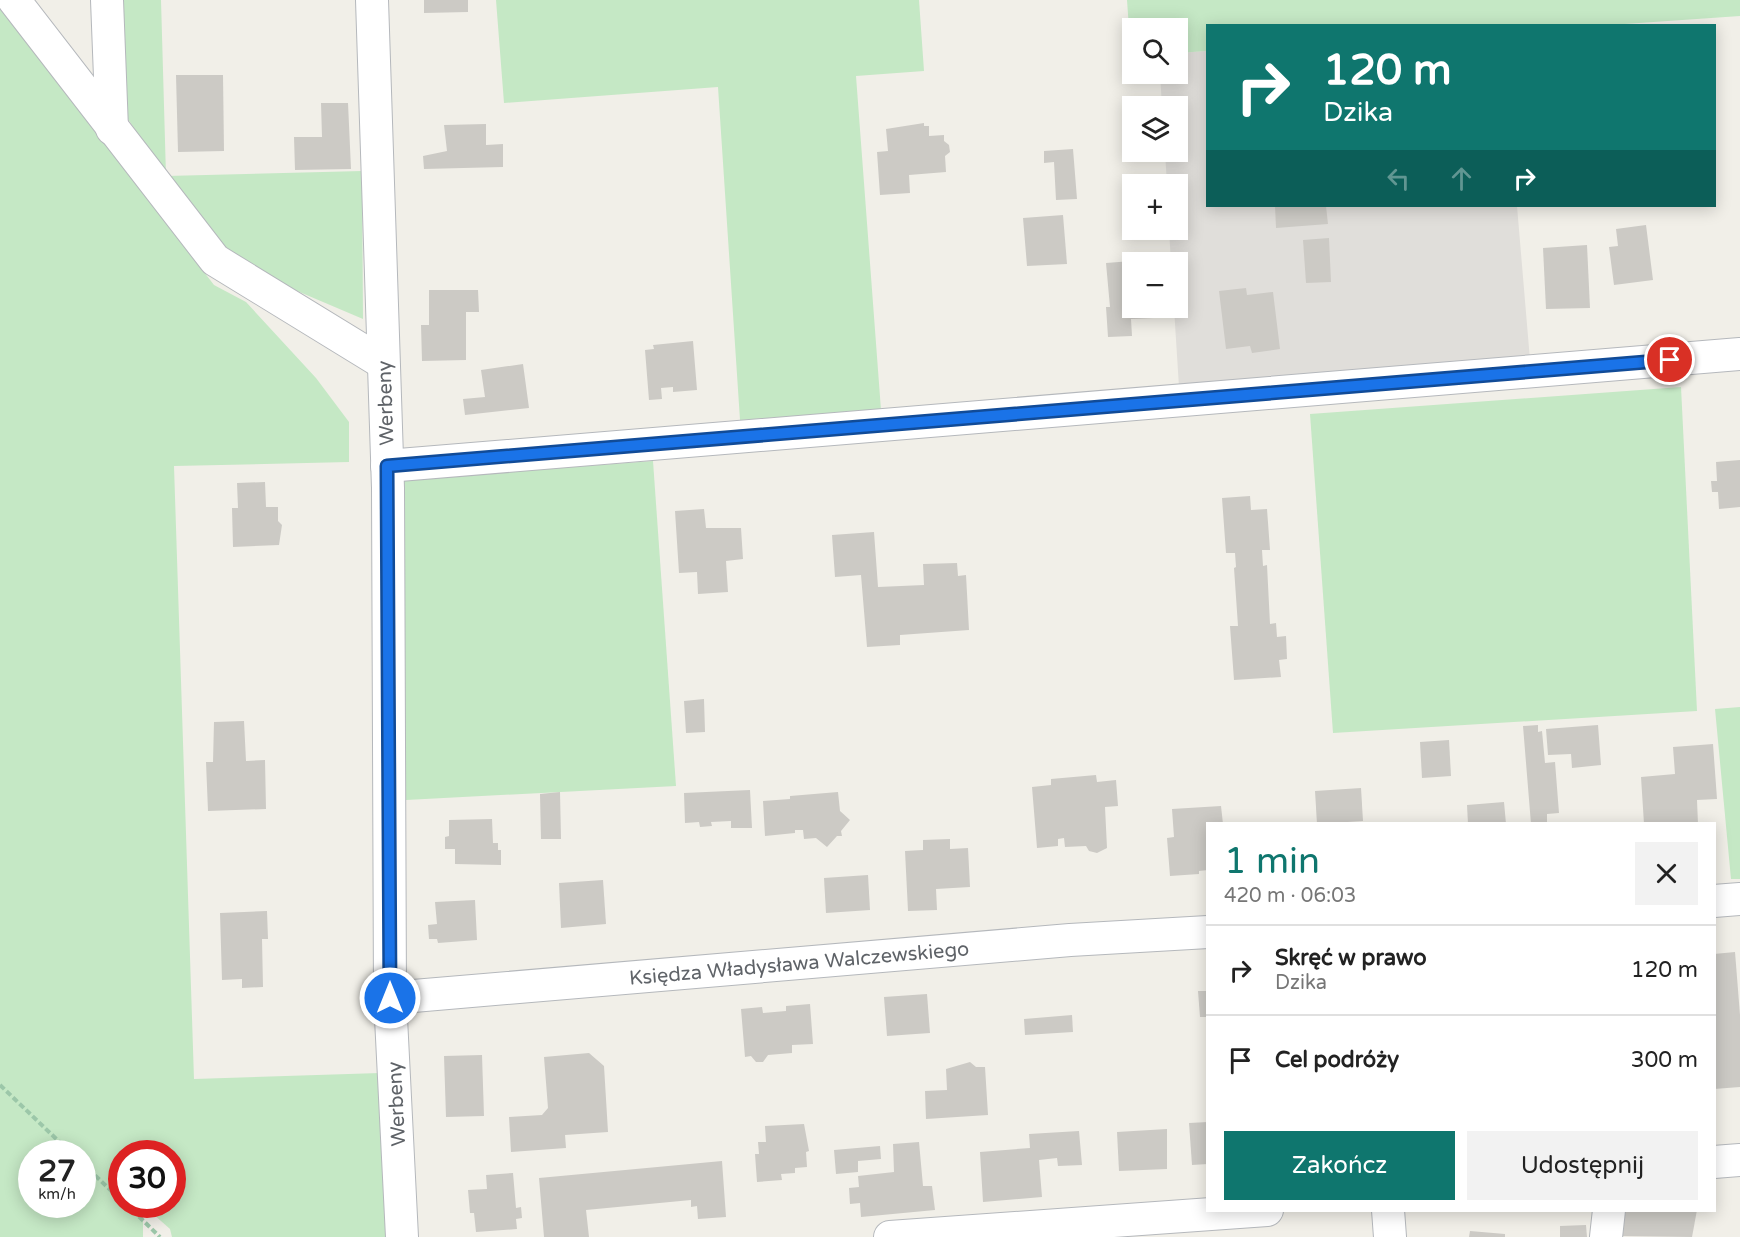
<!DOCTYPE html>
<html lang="pl">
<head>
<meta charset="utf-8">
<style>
  :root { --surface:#fff; --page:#f2f2f2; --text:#222; --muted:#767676; --line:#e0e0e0; --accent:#0f766e }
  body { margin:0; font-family:"Varela Round",sans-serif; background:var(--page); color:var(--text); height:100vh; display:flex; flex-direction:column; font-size:22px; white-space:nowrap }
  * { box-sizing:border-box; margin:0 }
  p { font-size:20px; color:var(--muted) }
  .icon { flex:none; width:33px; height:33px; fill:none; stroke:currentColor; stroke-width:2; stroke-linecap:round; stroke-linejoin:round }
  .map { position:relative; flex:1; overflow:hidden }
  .details { position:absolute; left:1206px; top:822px; width:510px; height:390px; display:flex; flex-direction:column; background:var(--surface); border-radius:0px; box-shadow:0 3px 15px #0003 }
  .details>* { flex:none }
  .banner { position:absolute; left:1206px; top:24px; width:510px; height:183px; border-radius:0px; box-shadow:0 3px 15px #0003; background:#0f766e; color:#fff; overflow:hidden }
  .controls { position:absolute; left:1122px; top:18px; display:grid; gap:12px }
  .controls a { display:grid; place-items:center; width:66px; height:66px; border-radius:0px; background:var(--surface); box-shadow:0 3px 15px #0003; font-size:30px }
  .speed { position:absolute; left:18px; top:1140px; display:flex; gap:12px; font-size:30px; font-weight:700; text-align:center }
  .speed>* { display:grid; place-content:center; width:78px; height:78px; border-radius:50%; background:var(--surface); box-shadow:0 3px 15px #0003; line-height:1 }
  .speed small { font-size:15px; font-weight:400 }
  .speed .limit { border:9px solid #d22; background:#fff; color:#111 }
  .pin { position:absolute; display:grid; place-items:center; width:51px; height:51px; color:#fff; margin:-26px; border:3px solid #fff; border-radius:50%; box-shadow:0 2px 6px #0007 }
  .me { position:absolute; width:66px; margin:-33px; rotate:0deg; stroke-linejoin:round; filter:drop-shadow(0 0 4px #0008) }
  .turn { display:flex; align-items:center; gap:21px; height:126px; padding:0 18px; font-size:27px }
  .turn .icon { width:78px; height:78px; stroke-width:2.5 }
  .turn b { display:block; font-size:42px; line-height:51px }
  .lanes { display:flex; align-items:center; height:57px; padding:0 18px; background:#0003; justify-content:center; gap:30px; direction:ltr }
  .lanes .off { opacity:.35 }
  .round { display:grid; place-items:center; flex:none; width:63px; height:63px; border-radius:0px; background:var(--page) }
  .headline { display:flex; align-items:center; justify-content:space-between; height:102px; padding:0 18px }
  h1 { font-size:36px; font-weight:600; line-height:45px; color:var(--accent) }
  .cta { display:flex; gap:12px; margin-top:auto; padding:12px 18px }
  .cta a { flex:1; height:69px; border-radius:0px; background:var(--accent); color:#fff; font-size:24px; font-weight:600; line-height:69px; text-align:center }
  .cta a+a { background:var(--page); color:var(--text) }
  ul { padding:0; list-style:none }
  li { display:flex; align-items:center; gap:18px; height:90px; padding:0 18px; border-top:2px solid var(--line) }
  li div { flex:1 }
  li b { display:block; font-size:22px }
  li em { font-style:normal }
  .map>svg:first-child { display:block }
  .industrial { fill:#e0deda }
  .green { fill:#c5e8c5; fill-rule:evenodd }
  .building { fill:#cccac5 }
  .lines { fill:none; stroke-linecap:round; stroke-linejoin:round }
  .minor-casing { stroke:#b5b8bc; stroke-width:34 }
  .path { stroke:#9cc7a9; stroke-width:4; stroke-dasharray:6 3; stroke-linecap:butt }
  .minor { stroke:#fff; stroke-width:32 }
  .route-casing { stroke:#114b97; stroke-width:15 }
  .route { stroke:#1a73e8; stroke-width:10 }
  .labels { text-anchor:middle; stroke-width:4.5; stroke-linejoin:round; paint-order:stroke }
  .street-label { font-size:20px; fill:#5f6368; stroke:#fff }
</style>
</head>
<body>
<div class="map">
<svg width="1740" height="1237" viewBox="0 0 1740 1237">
  <rect width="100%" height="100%" fill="#f1efe8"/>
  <polygon class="industrial" points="1207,51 1208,206 1517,206 1530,360 1179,387 1174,308 1178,308 1178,262 1171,262 1169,230 1178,230 1178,184 1167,184 1165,152 1178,152 1178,106 1162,106 1160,74 1178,74 1178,53"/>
  <g class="green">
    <polygon points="114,0 161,0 166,176 362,171 363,319 283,285 202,233 117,102"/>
    <polygon points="496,0 919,0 924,71 856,76 881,410 740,420 718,87 504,103"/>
    <polygon points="1127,0 1740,0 1740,16 1596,26 1208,26 1207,51 1178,53 1178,28 1132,28 1131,57"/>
    <path d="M0,6L214,285L246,302L316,378L349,422V462L174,466L194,1079L380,1073L386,1237H172L170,1229L143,1205V1237H0ZM32,1154H82V1204H32ZM122,1154H172V1204H122Z"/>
    <polygon points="1681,387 1697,711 1333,733 1310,414"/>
    <polygon points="653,461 676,786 406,800 397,480"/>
    <polygon points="1740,707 1740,879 1731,879 1715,709"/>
  </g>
  <g class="building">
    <polygon points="424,0 468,0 468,12 424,13"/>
    <polygon points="176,75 223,75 224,151 178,152"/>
    <polygon points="321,103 348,103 351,169 295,170 294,137 322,137"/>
    <polygon points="924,123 924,126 929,126 929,136 944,135 944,141 949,145 950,152 945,156 946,172 909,175 910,193 880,195 877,152 888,151 886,129"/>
    <polygon points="486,124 486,145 503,144 503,167 424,169 423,156 447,151 444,125"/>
    <polygon points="1073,149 1077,199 1056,200 1054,162 1044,163 1044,151"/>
    <polygon points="1275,206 1326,206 1328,224 1276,228"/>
    <polygon points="1063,215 1067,264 1027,266 1023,218"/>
    <polygon points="1646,225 1653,280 1614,285 1609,247 1618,246 1616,229"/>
    <polygon points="1329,238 1331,282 1306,283 1303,240"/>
    <polygon points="1587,245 1590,308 1546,309 1543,248"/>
    <polygon points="1132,261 1132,308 1153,308 1154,318 1131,319 1132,336 1108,337 1106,307 1110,307 1106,263"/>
    <polygon points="1246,288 1247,295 1273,292 1280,349 1252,353 1250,346 1226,349 1219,291"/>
    <polygon points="429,290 478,290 479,312 466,312 466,360 422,361 421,325 429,325"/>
    <polygon points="693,341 697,390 673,392 673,387 661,388 662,399 649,400 645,350 654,349 653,345"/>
    <polygon points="523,364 529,408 465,415 463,399 485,397 481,370"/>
    <polygon points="1740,460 1740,507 1719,509 1718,492 1712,492 1711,481 1717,481 1716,462"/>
    <polygon points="265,482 266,507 278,507 278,521 282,525 279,545 233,547 232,508 238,508 237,483"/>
    <polygon points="1250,496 1251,510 1267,509 1270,550 1262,550 1263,566 1267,565 1270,624 1276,623 1277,637 1286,636 1287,659 1279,660 1281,677 1234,680 1230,626 1238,626 1234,568 1236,567 1235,553 1226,553 1222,498"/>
    <polygon points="704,509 706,528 741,528 743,559 726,561 728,592 698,594 697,572 679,573 675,511"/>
    <polygon points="874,532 878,587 924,585 923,564 957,563 958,576 966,575 969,630 900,635 900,645 867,647 861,575 835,577 832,535"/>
    <polygon points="704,699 705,732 686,733 684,701"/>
    <polygon points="244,721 246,761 265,760 266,809 208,811 206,762 213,762 214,722"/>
    <polygon points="1538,725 1538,732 1542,731 1545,763 1555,762 1559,813 1547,814 1547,824 1531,824 1523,726"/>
    <polygon points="1598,725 1601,765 1572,768 1571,754 1548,755 1546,729"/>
    <polygon points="1449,740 1451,776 1422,778 1420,742"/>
    <polygon points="1713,744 1717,799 1697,800 1698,824 1644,824 1641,777 1675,774 1673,747"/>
    <polygon points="1096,775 1097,782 1116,780 1118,806 1105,807 1107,848 1097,853 1089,851 1086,846 1065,847 1064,838 1058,839 1058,846 1037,848 1032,787 1051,785 1051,779"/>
    <polygon points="1361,788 1363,821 1317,824 1315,791"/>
    <polygon points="750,790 752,828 731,828 731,821 711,822 712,826 700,827 699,822 685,823 684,793"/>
    <polygon points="560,792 561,839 541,839 540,794"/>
    <polygon points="838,792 840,811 850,820 841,831 842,836 837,836 827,847 816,838 804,839 803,830 795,830 795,833 765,836 763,801 790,799 790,796"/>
    <polygon points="1504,802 1506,824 1468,824 1467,805"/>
    <polygon points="1221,806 1223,824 1208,824 1208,870 1199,871 1199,874 1170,876 1167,838 1174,837 1172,809"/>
    <polygon points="492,819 493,843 498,843 498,850 501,850 501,865 455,864 455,849 445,849 445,837 449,836 449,820"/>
    <polygon points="950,839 950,849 968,848 970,887 936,889 937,910 908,911 905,851 923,850 923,840"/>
    <polygon points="868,875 870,910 826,913 824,878"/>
    <polygon points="603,880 606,924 561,928 559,883"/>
    <polygon points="475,900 477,940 438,943 437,939 429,939 428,925 437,924 435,902"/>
    <polygon points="267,911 268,939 262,939 263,987 242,988 242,979 222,980 220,913"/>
    <polygon points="1735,952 1740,1015 1740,1087 1714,1089 1714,954"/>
    <polygon points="1198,991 1208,991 1208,1017 1200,1017"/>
    <polygon points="927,994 930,1033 887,1036 884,997"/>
    <polygon points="810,1004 813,1044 792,1045 792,1053 768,1055 763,1062 756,1062 751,1056 745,1057 741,1009 762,1007 763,1013 786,1011 786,1006"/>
    <polygon points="1072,1015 1073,1032 1025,1035 1024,1019"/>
    <polygon points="589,1053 604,1066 608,1132 565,1135 566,1148 511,1152 509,1117 542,1115 548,1108 544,1057"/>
    <polygon points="482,1055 484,1116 446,1117 444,1056"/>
    <polygon points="970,1062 976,1067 985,1067 988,1115 926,1119 925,1091 947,1090 946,1069"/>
    <polygon points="1208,1122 1208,1164 1192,1165 1189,1123"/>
    <polygon points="804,1124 809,1151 806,1152 807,1167 795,1168 795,1173 781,1174 782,1180 757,1182 755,1154 759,1154 758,1142 766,1142 765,1126"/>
    <polygon points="1167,1129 1167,1169 1119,1171 1117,1132"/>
    <polygon points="1079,1131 1082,1165 1058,1166 1057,1158 1039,1160 1042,1197 983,1202 980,1152 1030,1148 1029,1134"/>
    <polygon points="919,1142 923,1186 932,1186 935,1210 861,1217 860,1203 850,1204 849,1188 859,1187 858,1176 894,1172 893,1144"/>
    <polygon points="880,1146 881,1159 858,1161 858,1172 836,1174 834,1150"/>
    <polygon points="722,1161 726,1217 698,1219 697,1206 691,1207 691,1200 586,1210 589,1237 544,1237 539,1178"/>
    <polygon points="513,1173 516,1208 521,1207 522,1218 516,1219 517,1229 476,1232 474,1213 470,1213 468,1190 487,1189 486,1175"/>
    <polygon points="1626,1210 1697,1210 1692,1237 1621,1236"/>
    <polygon points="1586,1225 1587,1237 1560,1237 1560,1226"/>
    <polygon points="1470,1231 1505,1234 1505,1237 1469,1237"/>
  </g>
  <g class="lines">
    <g class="minor-casing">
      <g id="minor">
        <polyline points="14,0 215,260 383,363"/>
        <polyline points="107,0 112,129"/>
        <polyline points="372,0 388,488 390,998 402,1237"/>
        <polyline points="387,466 1740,354"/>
        <polyline points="1714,901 1740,899"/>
        <polyline points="390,998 1070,940 1208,932"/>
        <polyline points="1714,1162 1740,1160"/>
        <polyline points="1388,1210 1390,1237"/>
        <polyline points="890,1237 1267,1210"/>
        <polyline points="1606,1237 1609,1210"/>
      </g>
    </g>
    <g class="path">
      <polyline points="0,1085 72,1154"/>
      <polyline points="82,1163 122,1201"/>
      <polyline points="126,1204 160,1237"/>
    </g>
    <use href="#minor" class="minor"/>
  </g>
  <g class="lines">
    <g class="route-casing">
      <polyline id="route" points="390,998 387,466 1670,360"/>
    </g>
    <use href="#route" class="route"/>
  </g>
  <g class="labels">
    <g class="street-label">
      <text transform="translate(385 403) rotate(-92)" y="7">Werbeny</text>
      <text transform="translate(799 963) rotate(-5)" y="7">Księdza Władysława Walczewskiego</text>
      <text transform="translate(396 1104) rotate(-93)" y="7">Werbeny</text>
    </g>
  </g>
</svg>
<div class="controls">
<a><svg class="icon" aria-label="search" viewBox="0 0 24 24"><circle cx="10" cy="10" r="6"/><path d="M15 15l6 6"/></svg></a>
<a><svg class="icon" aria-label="layers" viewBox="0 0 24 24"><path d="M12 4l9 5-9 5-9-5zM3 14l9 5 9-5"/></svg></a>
<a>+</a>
<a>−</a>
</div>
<div class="speed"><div>27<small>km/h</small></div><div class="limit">30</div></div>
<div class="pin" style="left:1670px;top:360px;background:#d93025"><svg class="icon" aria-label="arrive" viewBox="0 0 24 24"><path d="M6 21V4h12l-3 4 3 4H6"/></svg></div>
<svg class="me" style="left:390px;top:998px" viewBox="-20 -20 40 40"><circle r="17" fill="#1a73e8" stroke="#fff" stroke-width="3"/><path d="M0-11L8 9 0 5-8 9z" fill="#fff"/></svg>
<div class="banner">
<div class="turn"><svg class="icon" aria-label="right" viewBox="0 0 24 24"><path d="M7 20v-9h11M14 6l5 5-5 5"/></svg><div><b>120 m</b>Dzika</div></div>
<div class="lanes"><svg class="icon off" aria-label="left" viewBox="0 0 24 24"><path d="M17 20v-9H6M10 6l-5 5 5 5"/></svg><svg class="icon off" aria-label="ahead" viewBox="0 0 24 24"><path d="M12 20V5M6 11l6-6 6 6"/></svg><svg class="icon" aria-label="right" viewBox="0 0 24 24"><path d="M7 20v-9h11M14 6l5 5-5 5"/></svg></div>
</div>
<section class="details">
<div class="headline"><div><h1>1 min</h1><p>420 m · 06:03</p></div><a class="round"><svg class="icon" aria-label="close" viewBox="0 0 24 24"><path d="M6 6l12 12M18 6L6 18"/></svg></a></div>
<ul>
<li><svg class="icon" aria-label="right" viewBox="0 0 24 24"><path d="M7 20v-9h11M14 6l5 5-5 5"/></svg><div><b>Skręć w prawo</b><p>Dzika</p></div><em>120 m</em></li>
<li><svg class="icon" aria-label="arrive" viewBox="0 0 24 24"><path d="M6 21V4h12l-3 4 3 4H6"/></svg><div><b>Cel podróży</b></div><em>300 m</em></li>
</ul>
<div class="cta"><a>Zakończ</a><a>Udostępnij</a></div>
</section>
</div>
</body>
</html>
